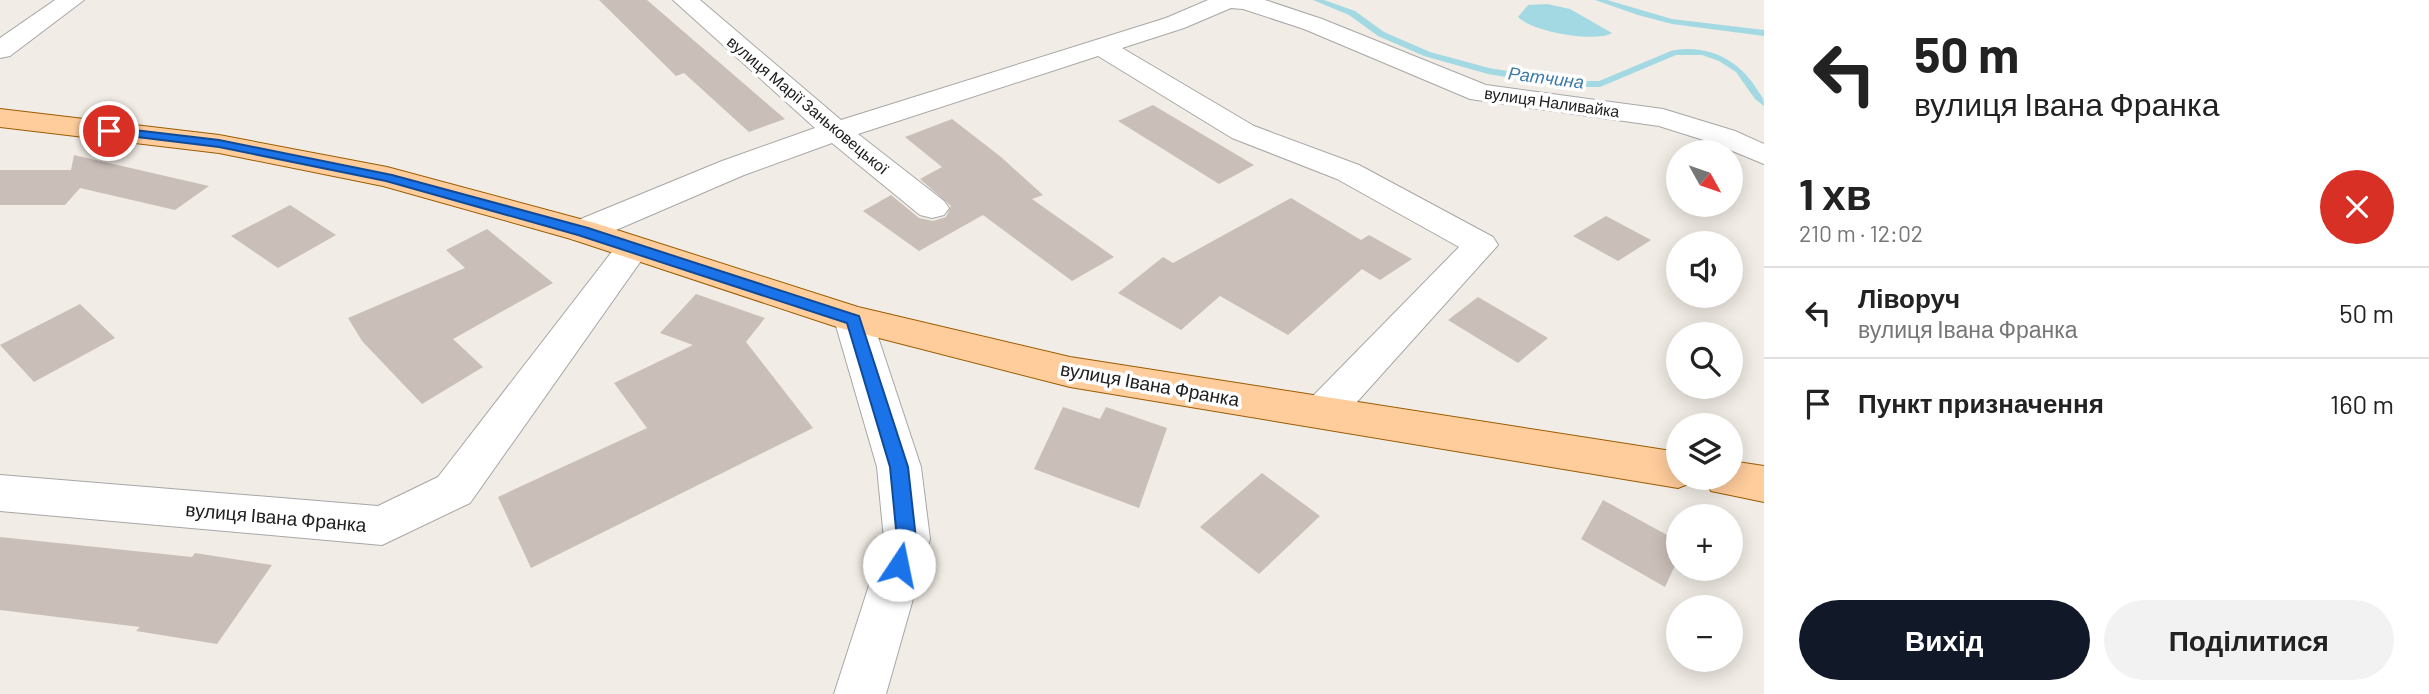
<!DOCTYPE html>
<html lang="uk">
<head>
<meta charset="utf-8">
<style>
  :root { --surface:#fff; --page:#f2f2f2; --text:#222; --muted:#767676; --line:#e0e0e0; --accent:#111827 }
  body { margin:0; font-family:Barlow,sans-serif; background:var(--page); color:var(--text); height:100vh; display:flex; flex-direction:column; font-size:26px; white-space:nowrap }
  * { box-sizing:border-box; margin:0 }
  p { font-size:23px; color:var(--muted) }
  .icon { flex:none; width:38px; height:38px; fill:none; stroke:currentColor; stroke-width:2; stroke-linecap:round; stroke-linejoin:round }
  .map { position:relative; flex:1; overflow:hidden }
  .drawer { display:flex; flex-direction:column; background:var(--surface); width:665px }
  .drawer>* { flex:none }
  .banner { background:#fff; color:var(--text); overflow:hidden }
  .needle { width:46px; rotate:130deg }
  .fabs { position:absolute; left:1666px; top:140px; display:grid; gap:14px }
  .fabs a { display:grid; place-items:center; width:77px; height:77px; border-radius:50%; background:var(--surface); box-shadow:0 4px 18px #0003; font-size:35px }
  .pin { position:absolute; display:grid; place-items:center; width:60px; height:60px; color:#fff; margin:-30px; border:4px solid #fff; border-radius:50%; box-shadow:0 2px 7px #0007 }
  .me { position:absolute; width:77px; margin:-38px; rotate:11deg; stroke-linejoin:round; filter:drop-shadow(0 0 5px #0008) }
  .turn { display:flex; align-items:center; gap:24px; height:147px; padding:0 35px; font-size:32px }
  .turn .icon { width:91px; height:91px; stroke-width:2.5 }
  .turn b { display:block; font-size:49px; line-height:60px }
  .round { display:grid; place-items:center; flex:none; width:74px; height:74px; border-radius:37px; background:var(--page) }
  .overview { display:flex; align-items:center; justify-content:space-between; height:119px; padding:0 35px }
  h1 { font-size:42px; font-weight:700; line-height:52px }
  .button { display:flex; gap:14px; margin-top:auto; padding:14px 35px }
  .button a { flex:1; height:80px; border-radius:42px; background:var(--accent); color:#fff; font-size:28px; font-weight:700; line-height:80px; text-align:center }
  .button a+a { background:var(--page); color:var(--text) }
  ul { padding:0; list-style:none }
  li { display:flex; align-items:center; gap:21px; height:91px; padding:0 35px; border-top:2px solid var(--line) }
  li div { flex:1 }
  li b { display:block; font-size:26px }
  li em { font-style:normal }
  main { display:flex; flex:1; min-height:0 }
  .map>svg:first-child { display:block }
  .water { fill:#a2d9e3 }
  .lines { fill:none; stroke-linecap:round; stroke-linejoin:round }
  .stream { fill:#a2d9e3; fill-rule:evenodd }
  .building { fill:#cabeb8 }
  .minor-casing { stroke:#a7a7a7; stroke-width:2 }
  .major-casing { stroke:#9b5c00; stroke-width:2 }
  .minor { fill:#fff; fill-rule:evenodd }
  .major { fill:#ffcd9c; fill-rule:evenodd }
  .route { fill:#1a73e8; stroke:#114b97; stroke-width:2 }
  .labels { text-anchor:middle; stroke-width:7; stroke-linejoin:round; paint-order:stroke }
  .far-street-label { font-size:16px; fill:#202020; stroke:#fff }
  .far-water-label { font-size:18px; font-style:italic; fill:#3d7aa8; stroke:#fff }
  .street-label { font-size:19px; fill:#202020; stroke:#fff }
</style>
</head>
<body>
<main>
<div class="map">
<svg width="1764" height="694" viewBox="0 0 1764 694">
  <rect width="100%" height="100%" fill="#f1ece5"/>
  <path class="water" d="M1547,4L1570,9L1612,33C1595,43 1533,32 1518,17L1528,5Z"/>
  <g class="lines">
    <g class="stream">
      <path d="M1313,0H1324L1355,11L1384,32L1430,52L1489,68L1568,81H1599L1671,51C1707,43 1740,60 1758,91C1762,97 1764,98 1764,106L1755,99L1736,72L1719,61L1702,55H1676L1600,87H1568L1488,74L1424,56L1378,36L1349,15Z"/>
      <polygon points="1595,0 1607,0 1672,19 1764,30 1764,36 1672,24 1638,15"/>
    </g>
  </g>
  <g class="building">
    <polygon points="599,0 647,0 785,119 749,132 684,73 676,76"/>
    <polygon points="1153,105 1254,165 1219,184 1118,121"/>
    <polygon points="952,119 1001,157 1043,195 1032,199 1114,257 1072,281 983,215 919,251 863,211 891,195 919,218 933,221 946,217 951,206 920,179 942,167 905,137"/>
    <polygon points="74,155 209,186 175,210 80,188 65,205 0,205 0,170 71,170"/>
    <polygon points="1291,198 1361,240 1369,235 1412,259 1380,280 1362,269 1288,335 1220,296 1181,330 1118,293 1163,257 1173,263"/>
    <polygon points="290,205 336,235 278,268 231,236"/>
    <polygon points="1606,216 1651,240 1618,261 1573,236"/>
    <polygon points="487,229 553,283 453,339 483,367 422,404 362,341 348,318 465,268 446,250"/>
    <polygon points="696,294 765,318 746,342 813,428 531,568 498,497 647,428 614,383 693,345 660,333"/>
    <polygon points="1478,297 1548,338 1518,363 1448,320"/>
    <polygon points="80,304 115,338 34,382 0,345"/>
    <polygon points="1063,407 1100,419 1106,407 1167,428 1139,508 1034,469"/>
    <polygon points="1262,473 1320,516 1259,574 1200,527"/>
    <polygon points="1603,500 1678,541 1678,559 1665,587 1581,539"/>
    <polygon points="0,537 192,557 195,553 272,565 217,644 136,631 140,627 0,610"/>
  </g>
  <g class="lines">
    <g class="minor-casing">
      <g id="minor">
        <polygon points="55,0 84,0 10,56 0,58 0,38"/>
        <polygon points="673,0 700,0 841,120 1166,18 1208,0 1265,0 1322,19 1486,85 1663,109 1735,131 1764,144 1764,164 1713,143 1659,126 1470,99 1304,29 1243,9 1231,8 1184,28 1122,48 1254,126 1359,165 1493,237 1498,245 1338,423 1323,428 1308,423 1302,412 1308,401 1459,247 1337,179 1232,138 1098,56 858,134 944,201 949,208 944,215 932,218 920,215 832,143 744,175 595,239 583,242 571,239 566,231 571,223 722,161 815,128"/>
        <polygon points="633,237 645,240 650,248 470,503 382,545 0,511 0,475 378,506 438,477 621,240"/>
        <polygon points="853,306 866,310 872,319 921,467 930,539 886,694 834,694 884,539 877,467 834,319 840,310"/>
      </g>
    </g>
    <g class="major-casing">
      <g id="major">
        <polygon points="0,109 219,135 387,167 595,223 858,307 1070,357 1678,452 1678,478 1696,478 1693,482 1678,488 1070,387 840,328 571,239 383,186 219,153 0,127"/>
        <polygon points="1731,461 1764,466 1764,502 1711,491 1704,478 1731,478"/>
      </g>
    </g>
    <use href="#minor" class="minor"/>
    <use href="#major" class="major"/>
  </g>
  <polygon class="route" points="109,127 219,140 392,175 588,228 859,316 908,467 916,539 906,571 899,573 892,571 889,565 897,539 890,467 847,323 578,235 386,181 219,147 105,133 105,128"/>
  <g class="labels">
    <g class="far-street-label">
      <text transform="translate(1552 102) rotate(8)" y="6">вулиця Наливайка</text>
      <text transform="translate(808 105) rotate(40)" y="6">вулиця Марії Заньковецької</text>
    </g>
    <g class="far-water-label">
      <text transform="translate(1546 78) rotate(7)" y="6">Ратчина</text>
    </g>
    <g class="street-label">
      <text transform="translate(1150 384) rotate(10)" y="7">вулиця Івана Франка</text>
      <text transform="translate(276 517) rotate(5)" y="7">вулиця Івана Франка</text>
    </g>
  </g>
</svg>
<div class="fabs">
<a><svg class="needle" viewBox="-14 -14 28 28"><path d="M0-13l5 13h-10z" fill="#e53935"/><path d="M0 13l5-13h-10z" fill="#767676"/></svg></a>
<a><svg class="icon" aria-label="sound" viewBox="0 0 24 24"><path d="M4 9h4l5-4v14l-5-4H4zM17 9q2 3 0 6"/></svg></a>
<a><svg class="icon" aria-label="search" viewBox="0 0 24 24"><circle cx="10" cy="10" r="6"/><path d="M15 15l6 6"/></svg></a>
<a><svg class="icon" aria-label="layers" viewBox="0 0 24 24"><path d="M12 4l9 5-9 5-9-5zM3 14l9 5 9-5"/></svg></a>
<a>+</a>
<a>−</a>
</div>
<div class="pin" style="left:109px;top:131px;background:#d93025"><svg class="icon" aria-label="arrive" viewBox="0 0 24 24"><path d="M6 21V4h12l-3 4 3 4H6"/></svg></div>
<svg class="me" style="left:899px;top:565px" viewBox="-20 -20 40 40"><circle r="19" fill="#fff"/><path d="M0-13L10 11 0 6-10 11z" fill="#1a73e8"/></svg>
</div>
<section class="drawer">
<div class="banner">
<div class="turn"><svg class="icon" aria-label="left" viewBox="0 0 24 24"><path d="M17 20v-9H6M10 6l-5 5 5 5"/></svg><div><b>50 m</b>вулиця Івана Франка</div></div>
</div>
<div class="overview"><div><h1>1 хв</h1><p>210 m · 12:02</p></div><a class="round" style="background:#d93025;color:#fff"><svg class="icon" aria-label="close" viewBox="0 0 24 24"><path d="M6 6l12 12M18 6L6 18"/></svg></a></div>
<ul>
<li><svg class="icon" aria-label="left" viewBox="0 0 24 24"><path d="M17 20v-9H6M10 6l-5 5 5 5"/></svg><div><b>Ліворуч</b><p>вулиця Івана Франка</p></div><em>50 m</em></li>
<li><svg class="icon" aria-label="arrive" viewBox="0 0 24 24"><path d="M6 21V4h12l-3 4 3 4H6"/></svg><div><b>Пункт призначення</b></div><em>160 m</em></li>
</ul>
<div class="button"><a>Вихід</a><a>Поділитися</a></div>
</section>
</main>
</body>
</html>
